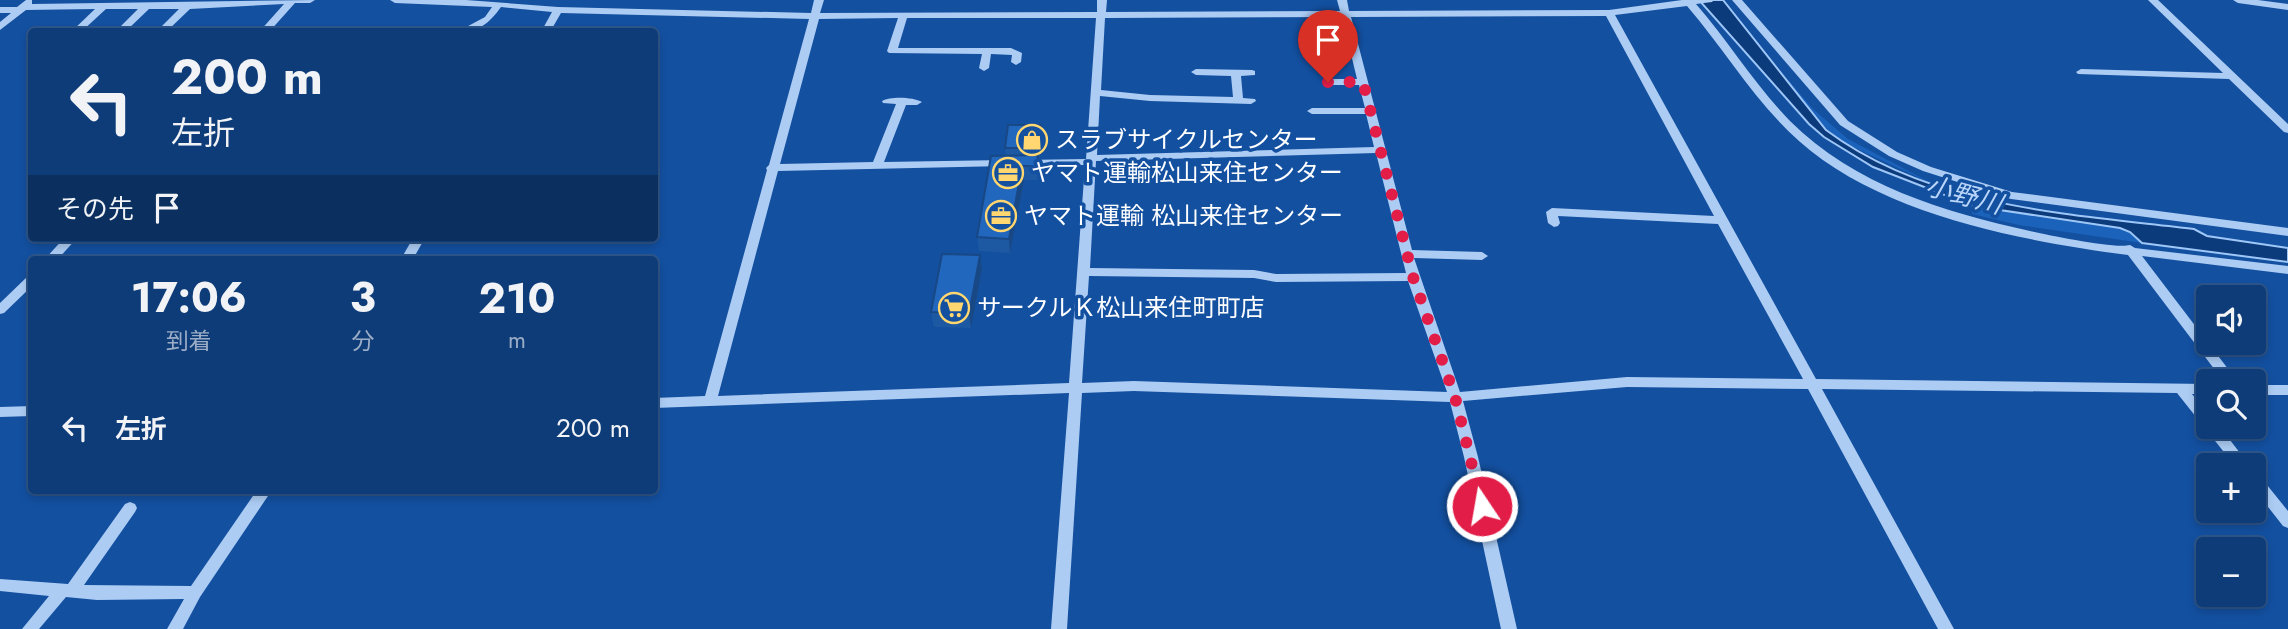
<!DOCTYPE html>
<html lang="ja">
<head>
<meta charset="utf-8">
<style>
  :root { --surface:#0e3c78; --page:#1c4780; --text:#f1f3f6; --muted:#9badc6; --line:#2e568a }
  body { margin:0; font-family:Jost,"Noto Sans JP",sans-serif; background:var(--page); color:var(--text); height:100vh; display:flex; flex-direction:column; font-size:26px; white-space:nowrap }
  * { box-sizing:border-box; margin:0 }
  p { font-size:23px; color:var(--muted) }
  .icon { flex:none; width:38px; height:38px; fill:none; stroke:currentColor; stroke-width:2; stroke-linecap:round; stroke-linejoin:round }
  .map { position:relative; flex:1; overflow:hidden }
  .panel { position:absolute; left:28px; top:256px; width:630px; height:238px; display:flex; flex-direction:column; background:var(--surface); border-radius:7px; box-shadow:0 4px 10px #0003,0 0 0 2px var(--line) }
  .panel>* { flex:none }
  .guide { position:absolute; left:28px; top:28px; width:630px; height:214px; border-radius:7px; box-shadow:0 4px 10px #0003,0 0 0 2px var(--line); background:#0e3c78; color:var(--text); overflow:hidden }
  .fabs { position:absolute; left:2196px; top:285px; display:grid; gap:14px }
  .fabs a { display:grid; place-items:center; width:70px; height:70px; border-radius:7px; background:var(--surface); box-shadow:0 4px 10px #0003,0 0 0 2px var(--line); font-size:35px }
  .pin { position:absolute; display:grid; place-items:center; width:60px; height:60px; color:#fff; margin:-72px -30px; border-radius:50% 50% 50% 0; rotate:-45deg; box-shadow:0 0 7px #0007 }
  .pin .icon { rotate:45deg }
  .me { position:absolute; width:77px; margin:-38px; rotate:348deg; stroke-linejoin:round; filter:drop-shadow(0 0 5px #0008) }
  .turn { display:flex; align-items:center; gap:24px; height:147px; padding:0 28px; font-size:32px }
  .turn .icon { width:91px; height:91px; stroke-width:2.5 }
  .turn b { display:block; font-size:49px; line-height:60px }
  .then { display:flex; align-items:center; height:66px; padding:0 28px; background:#0003; gap:14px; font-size:26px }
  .eta { display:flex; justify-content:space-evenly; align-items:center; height:119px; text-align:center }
  .eta b { font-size:42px; font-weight:700; line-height:49px }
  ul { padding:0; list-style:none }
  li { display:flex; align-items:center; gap:21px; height:105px; padding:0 28px }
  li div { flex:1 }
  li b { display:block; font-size:26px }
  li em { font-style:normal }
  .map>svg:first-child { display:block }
  .green { fill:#1b62ba }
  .water { fill:#0c3b7c; stroke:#9ec7f7; stroke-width:2 }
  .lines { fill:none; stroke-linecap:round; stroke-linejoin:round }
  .minor { fill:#acccf4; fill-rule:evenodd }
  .wall { fill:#1d59a3 }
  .shaded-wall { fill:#184885 }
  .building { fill:#2267be; stroke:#184885; stroke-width:2 }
  .route { stroke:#e11d48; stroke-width:12; stroke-dasharray:0 21.6 }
  .labels { text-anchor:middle; stroke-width:7; stroke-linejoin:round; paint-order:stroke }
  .poi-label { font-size:24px; fill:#fff; stroke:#1350a0; text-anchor:start }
  .water-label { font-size:26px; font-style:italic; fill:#b9d6fa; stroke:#1350a0 }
</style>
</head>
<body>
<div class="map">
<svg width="2288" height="629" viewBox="0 0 2288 629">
  <rect width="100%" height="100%" fill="#1350a0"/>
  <g class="green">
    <polygon points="1784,75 1813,109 1848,139 1935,185 1842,142 1815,119"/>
    <polygon points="1973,206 2120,228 2130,232 2142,243 2019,225 1972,214"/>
  </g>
  <path class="water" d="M1699,0H1723L1826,130C1930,208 2070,214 2194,229L2207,236L2288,248V262L2142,243L2130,232L2120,228L1973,206L1873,167L1824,137L1809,124Z"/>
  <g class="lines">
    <g class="minor">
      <polygon points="26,0 32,0 32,4 315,0 310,3 295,3 269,32 259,32 284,4 190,9 166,32 156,32 179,9 149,9 125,32 115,32 138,9 106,9 81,32 71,32 95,9 26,10 0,30 0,22 11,13 0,13 0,7 17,7"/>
      <path d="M390,0H466L558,7L811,13L814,0H824L820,13L1097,12V0H1107L1106,12L1340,11L1337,0H1347L1349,11L1609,10L1682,0H1714L1712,2L1696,4C1729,42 1755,85 1790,121C1854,185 1944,212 2030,231C2049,235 2114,249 2130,245L2135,248L2288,266V274L2142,256L2238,382H2224L2128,255C2022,241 1882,215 1799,141C1755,102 1725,50 1687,6L1615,15L1816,379L2208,384V394H2192L2208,414V427H2220L2250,466H2235L2177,393L1822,389L1954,629H1938L1808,389L1627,387L1463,401L1478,457L1517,629H1501L1464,457L1450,402L1134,391L1082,393L1067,629H1051L1069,393L654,408V398L705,396L767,170L766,168L769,165L809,19L561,13L550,32H541L552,12L501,7C489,24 478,32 457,32L485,17L492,7L395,3ZM1606,16L1714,216L1552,208L1546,212L1548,223L1554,227L1558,226L1560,223L1558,216L1718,224L1803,379L1627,377L1460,392L1414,258L1482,260L1488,256L1482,252L1412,250L1351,17ZM1342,17L1357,79H1328L1323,82L1328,85H1359L1365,108H1312L1307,111L1312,114H1366L1374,147L1097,155L1100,96L1150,101L1251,104L1256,101L1255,99L1243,98L1241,76L1255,75V71L1252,70L1196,69L1191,72L1196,75L1231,76L1233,97L1150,95L1101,90L1105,18ZM898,18L887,51L889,53L982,54L979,68L984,71L989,68L991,54L1012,55L1011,62L1016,65L1021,62L1022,53L1011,48H898L907,18H1096L1086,159L1024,160L1019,163L1024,166L1085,165L1069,383L718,396L778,171L1005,166L1010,163L1005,160L884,162L906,105H917L922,102C913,97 891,96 882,101L883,103L896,104L873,162L780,164L819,19ZM1376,153L1406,273L1276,274L1254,270L1090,268L1096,161ZM1089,276L1254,278L1276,282L1408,281L1447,392L1134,381L1082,383Z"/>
      <polygon points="1732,0 1742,0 1848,121 1897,152 1931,167 2012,192 2288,228 2288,236 2011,199 1923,171 1889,156 1840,125"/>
      <polygon points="2148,0 2158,0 2288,124 2288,133 2284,132 2229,79 2078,74 2076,72 2081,69 2223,73"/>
      <polygon points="2233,0 2258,0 2288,4 2288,10 2238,3"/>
      <polygon points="64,238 77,238 58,259 45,259"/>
      <polygon points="413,238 425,238 413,259 401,259"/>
      <polygon points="32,275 32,286 4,313 0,314 0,303 28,276"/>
      <rect x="2254" y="385" width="34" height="10"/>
      <polygon points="32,406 32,416 0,417 0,407"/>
      <polygon points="2254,473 2259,475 2288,511 2288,528 2283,526 2254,489"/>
      <polygon points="257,490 272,490 200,597 183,629 167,629 184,599 97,600 66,597 39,629 22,629 49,596 0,591 0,579 68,584 125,504 130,502 135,504 137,508 135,512 84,585 191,586"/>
    </g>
  </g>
  <g class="wall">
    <polygon points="1042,134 1040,157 1038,157 1039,169 1038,180 1024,180 1010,253 979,251 977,237 1006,156 1005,148"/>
    <polygon points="982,269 971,328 934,327 931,312"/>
  </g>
  <g class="shaded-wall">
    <polygon points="1041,125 1042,134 1040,157 1039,148"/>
    <polygon points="1038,155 1039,169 1038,180 1037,166"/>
    <polygon points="1022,166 1024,180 1010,253 1009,239"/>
    <polygon points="980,255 982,269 971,328 969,314"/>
  </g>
  <g class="building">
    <polygon points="1008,125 1041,125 1039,148 1005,148"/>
    <polygon points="1038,155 1037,166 1022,166 1009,239 977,237 991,156"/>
    <polygon points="942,254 980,255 969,314 931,312"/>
  </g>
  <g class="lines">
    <polyline class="route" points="1328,82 1363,82 1413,277 1455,397 1482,506"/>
  </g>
  <defs>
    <g id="shop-ring" transform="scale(1.575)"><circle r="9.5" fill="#1350a0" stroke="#ffd66f" stroke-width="1.5"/><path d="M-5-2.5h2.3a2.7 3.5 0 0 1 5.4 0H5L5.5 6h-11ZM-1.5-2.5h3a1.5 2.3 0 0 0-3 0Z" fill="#ffd66f"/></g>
    <g id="office-ring" transform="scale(1.575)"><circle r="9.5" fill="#1350a0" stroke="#ffd66f" stroke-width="1.5"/><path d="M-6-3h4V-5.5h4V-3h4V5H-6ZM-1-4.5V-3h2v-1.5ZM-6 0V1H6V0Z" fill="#ffd66f"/></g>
    <g id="supermarket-ring" transform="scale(1.575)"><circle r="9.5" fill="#1350a0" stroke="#ffd66f" stroke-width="1.5"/><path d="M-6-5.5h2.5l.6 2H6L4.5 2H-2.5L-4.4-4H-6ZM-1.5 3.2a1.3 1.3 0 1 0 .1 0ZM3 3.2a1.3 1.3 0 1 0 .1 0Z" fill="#ffd66f"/></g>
  </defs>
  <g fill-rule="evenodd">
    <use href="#shop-ring" x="1032" y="140"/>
    <use href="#office-ring" x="1008" y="173"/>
    <use href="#office-ring" x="1001" y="216"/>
    <use href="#supermarket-ring" x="954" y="308"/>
  </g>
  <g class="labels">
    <g class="poi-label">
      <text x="1055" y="148">スラブサイクルセンター</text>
      <text x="1031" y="181">ヤマト運輸松山来住センター</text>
      <text x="1024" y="224">ヤマト運輸 松山来住センター</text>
      <text x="977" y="316">サークルＫ松山来住町町店</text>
    </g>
    <g class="water-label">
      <text transform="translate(1964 195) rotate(15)" y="9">小野川</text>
    </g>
  </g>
</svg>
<div class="fabs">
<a><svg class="icon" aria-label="sound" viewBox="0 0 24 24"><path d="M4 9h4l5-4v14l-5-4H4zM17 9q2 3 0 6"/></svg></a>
<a><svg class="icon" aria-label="search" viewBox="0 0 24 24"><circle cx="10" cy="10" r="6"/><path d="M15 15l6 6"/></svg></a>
<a>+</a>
<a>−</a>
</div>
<div class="pin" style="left:1328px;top:82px;background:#d93025"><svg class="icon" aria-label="arrive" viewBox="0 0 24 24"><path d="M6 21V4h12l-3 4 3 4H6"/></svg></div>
<svg class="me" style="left:1482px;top:506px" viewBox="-20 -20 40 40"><circle r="17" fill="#e11d48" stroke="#fff" stroke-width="3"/><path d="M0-11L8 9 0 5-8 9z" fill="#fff"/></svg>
<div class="guide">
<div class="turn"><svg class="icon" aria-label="left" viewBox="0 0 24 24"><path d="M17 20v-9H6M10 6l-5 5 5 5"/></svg><div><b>200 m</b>左折</div></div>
<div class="then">その先<svg class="icon" aria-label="arrive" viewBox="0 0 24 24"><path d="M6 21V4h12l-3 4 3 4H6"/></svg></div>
</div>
<section class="panel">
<div class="eta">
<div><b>17:06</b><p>到着</p></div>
<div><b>3</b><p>分</p></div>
<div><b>210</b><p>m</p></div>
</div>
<ul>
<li><svg class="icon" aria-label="left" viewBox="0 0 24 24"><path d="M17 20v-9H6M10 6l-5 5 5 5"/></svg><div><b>左折</b></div><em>200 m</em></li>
</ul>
</section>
</div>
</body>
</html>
